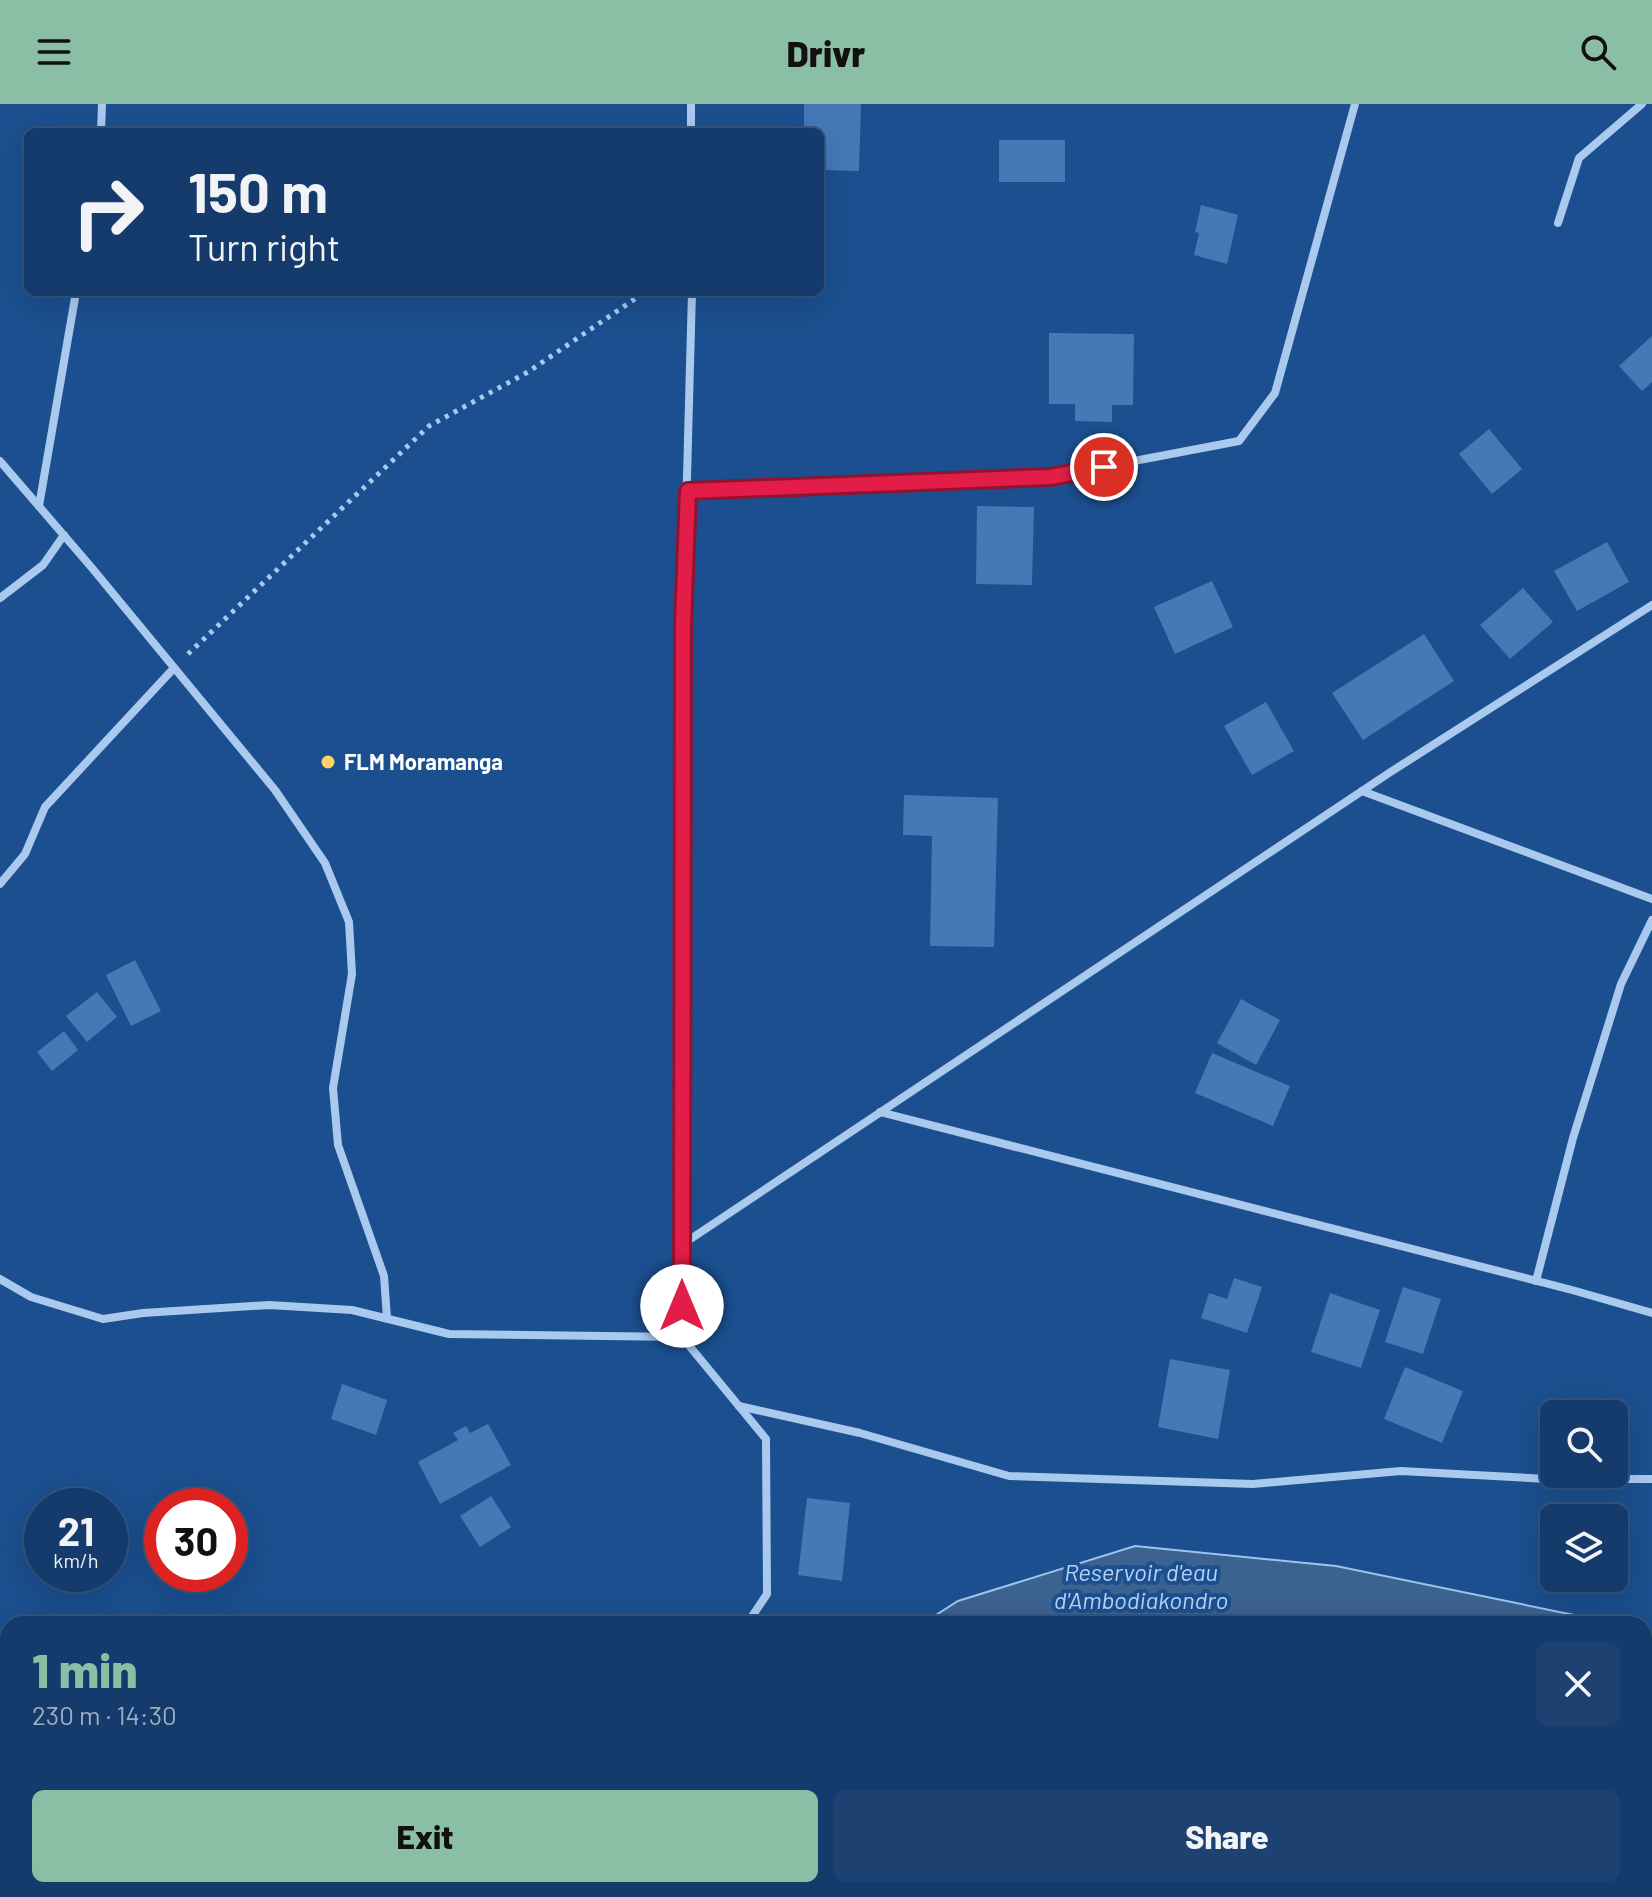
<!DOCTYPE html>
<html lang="en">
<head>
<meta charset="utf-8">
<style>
  :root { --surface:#143b6b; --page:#1d4271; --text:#f1f3f6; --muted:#9dadc1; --line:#33557e; --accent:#8abfa5 }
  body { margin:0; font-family:Barlow,sans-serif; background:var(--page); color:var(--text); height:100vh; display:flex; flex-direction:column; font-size:30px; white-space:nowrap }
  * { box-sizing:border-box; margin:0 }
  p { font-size:26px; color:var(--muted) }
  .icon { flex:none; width:44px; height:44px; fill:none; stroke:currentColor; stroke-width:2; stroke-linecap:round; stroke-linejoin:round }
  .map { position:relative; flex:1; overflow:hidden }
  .drawer { position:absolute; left:0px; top:1512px; width:1652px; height:282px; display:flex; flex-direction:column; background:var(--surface); border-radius:24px 24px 0 0; box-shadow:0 8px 32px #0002,0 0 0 2px var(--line) }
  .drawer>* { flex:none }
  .banner { position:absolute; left:24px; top:24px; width:800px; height:168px; border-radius:12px; box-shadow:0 8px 32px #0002,0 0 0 2px var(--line); background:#143b6b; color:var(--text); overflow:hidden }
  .controls { position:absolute; left:1540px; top:1296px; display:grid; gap:16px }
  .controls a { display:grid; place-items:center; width:88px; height:88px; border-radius:12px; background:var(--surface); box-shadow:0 8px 32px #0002,0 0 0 2px var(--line); font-size:40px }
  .speed { position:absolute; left:24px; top:1384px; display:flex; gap:16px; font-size:40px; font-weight:700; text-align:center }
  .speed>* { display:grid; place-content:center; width:104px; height:104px; border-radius:50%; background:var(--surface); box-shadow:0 8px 32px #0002,0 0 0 2px var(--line); line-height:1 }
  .speed small { font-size:20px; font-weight:400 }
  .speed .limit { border:12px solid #d22; background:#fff; color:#111 }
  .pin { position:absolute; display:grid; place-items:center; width:68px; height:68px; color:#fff; margin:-34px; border:4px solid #fff; border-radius:50%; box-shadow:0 2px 8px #0007 }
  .me { position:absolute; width:88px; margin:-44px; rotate:0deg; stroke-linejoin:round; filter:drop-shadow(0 0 6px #0008) }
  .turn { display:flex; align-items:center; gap:28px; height:168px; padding:0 32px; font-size:36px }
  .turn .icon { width:104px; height:104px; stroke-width:2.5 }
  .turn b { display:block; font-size:56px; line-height:68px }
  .round { display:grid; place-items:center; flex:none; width:84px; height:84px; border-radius:12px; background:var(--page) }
  .head { display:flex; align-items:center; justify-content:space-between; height:136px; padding:0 32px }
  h1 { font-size:48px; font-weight:800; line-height:60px; color:var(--accent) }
  .button { display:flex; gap:16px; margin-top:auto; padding:16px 32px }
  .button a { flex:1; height:92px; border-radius:12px; background:var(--accent); color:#111; font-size:32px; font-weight:800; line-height:92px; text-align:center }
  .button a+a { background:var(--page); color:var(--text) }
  header { display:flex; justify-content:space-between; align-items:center; height:104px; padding:0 32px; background:var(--accent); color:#111; font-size:36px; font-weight:800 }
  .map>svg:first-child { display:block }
  .green { fill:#2e69ad }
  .water { fill:#3c6290; stroke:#9cc4f0; stroke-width:2 }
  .building { fill:#4478b7 }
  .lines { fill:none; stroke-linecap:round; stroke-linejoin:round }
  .path { stroke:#a9c9ee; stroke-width:5; stroke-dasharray:4 6; stroke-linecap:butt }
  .minor { stroke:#a9c9ee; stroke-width:8 }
  .route-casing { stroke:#92132f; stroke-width:20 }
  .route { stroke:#e11d48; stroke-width:14 }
  .poi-dot { fill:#ffd166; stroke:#1b4f8f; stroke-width:3 }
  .labels { text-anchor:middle; stroke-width:8; stroke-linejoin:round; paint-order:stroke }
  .poi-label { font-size:22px; font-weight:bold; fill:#fff; stroke:#1b4f8f; text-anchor:start }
  .water-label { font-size:24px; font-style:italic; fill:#b5d3f5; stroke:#1b4f8f }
</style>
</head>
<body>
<header><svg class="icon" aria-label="menu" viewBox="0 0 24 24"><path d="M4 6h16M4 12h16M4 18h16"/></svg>Drivr<svg class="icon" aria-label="search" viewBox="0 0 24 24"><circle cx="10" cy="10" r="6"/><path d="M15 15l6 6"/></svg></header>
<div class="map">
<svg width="1652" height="1793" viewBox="0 0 1652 1793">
  <rect width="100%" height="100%" fill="#1b4f8f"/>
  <g class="green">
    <polygon points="0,1577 8,1582 8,1763 0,1756"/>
    <polygon points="45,1786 189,1786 184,1793 59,1793"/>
  </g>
  <g class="water">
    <polygon points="1135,1442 1336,1462 1618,1520 922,1520 958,1497"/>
    <polygon points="1644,1525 1652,1527 1652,1661 1644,1665"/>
    <polygon points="1644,1692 1652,1705 1652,1793 1474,1793 1468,1786 1644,1786"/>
    <polygon points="645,1786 1074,1786 1077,1793 642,1793"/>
  </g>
  <g class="building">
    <polygon points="804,0 861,0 859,67 820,66 820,28 804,28"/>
    <rect x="999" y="36" width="66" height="42"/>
    <polygon points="1201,101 1238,111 1227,160 1194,151 1199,129 1195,128"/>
    <polygon points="1049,229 1134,230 1133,301 1112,301 1112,318 1075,317 1075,300 1049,300"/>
    <polygon points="1652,232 1652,278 1642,287 1619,262"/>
    <polygon points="1489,325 1522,365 1492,390 1459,350"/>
    <polygon points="977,402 1034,403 1032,481 976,480"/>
    <polygon points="1607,438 1629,478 1577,507 1554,467"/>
    <polygon points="1212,477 1233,523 1175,550 1154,503"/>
    <polygon points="1523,484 1553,518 1510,555 1480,521"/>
    <polygon points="1424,530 1454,577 1363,636 1332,589"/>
    <polygon points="1266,598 1294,647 1252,671 1224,622"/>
    <polygon points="904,691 998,694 994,843 930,842 932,732 903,731"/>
    <polygon points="135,856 161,907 131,922 106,871"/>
    <polygon points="97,888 117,913 87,938 66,912"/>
    <polygon points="1241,895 1280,916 1256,961 1217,939"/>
    <polygon points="64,927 78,946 52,967 37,948"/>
    <polygon points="1212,949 1290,982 1273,1022 1195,989"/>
    <polygon points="1234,1174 1262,1183 1247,1229 1201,1214 1209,1189 1227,1195"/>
    <polygon points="1403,1183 1441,1195 1423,1250 1385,1238"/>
    <polygon points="1330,1189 1380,1206 1361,1264 1311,1248"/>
    <polygon points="1170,1255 1230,1266 1218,1335 1158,1323"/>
    <polygon points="1405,1263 1463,1287 1442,1339 1384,1315"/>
    <polygon points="342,1280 387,1296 376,1331 331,1315"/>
    <polygon points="488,1320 511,1361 440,1400 418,1358 458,1336 453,1329 466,1322 470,1329"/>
    <polygon points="491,1392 511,1423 480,1443 460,1412"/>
    <polygon points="807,1394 850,1399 842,1477 798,1471"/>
  </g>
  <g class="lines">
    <polyline class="path" points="188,550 429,322 528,268 645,188"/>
    <g class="minor">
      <polyline points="691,0 691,28"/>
      <polyline points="101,28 102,0"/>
      <polyline points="1558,119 1579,54 1642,0"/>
      <polyline points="692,188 683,521 682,1233 766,1335 767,1490 747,1520"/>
      <polyline points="0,357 92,464 275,686 325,759 349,818 352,870 333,984 338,1041 384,1172 387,1214"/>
      <polyline points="688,387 1050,373 1239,337 1275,289 1355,0"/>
      <polyline points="39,402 76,188"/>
      <polyline points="0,494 43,461 64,431"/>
      <polyline points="1362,687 1652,795"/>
      <polyline points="0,780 25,750 45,703 174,564"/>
      <polyline points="880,1008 1572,1186 1652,1209"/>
      <polyline points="683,1140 1389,669 1652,501"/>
      <polyline points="0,1175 31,1193 103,1215 143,1209 269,1201 352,1206 449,1230 682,1233"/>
      <polyline points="1536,1177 1573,1034 1621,880 1652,816"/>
      <polyline points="739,1302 860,1329 1009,1372 1253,1380 1401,1367 1547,1375 1652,1375"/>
      <polyline points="533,1793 550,1786"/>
    </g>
  </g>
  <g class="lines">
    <g class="route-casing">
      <polyline id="route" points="682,1202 683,521 688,387 1050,373 1104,363"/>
    </g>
    <use href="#route" class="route"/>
  </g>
  <circle class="poi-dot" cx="328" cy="658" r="8"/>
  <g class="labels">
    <g class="poi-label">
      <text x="344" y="666">FLM Moramanga</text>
    </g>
    <g class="water-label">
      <text x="1141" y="1477">Reservoir d'eau<tspan x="1141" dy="28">d'Ambodiakondro</tspan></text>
    </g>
  </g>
</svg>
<div class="controls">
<a><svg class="icon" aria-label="search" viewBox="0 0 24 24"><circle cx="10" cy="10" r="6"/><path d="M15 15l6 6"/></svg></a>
<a><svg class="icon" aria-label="layers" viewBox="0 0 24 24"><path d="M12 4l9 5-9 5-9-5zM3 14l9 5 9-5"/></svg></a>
</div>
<div class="speed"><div>21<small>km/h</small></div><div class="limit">30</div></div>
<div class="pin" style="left:1104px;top:363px;background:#d93025"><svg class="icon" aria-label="arrive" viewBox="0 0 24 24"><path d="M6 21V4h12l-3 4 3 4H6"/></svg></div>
<svg class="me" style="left:682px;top:1202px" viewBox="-20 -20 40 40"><circle r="19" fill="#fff"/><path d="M0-13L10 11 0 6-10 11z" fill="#e11d48"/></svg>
<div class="banner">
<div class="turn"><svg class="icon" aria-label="right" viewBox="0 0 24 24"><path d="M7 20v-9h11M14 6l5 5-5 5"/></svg><div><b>150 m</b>Turn right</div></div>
</div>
<section class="drawer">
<div class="head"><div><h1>1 min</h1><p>230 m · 14:30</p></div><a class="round"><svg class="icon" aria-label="close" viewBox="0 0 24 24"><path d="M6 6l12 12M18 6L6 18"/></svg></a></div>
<div class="button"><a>Exit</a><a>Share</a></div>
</section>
</div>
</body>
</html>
